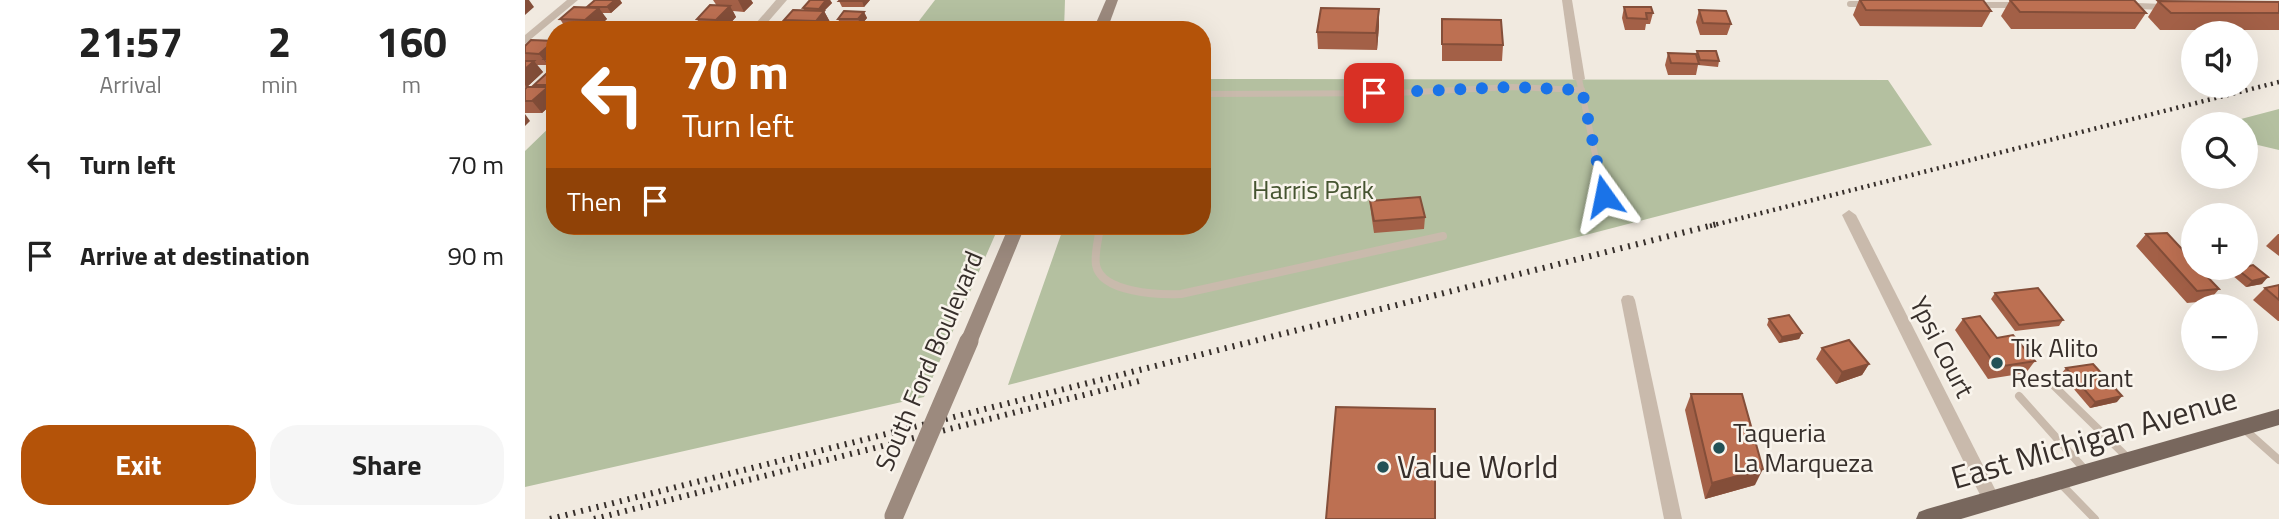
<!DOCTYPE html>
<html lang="en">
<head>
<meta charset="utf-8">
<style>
  :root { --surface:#fff; --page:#f6f6f6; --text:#222; --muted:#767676; --accent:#b45309 }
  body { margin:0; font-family:"Titillium Web",sans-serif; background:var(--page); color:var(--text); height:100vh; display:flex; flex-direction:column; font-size:26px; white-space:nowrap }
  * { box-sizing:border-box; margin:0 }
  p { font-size:23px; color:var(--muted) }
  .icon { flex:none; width:38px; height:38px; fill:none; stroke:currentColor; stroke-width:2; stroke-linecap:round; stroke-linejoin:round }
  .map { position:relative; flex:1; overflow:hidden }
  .details { display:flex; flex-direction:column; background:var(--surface); width:525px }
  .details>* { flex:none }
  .top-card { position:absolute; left:21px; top:21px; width:665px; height:214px; border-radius:28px; box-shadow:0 7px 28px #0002; background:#b45309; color:#fff; overflow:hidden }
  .controls { position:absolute; left:1656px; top:21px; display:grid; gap:14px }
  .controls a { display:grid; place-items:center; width:77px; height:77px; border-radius:50%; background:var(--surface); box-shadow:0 7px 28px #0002; font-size:35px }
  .pin { position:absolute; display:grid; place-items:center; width:60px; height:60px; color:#fff; margin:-30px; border-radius:14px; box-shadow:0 4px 10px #0006 }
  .me { position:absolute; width:77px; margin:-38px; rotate:348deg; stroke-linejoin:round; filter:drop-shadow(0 0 5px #0008) }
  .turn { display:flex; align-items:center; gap:24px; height:147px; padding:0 21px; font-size:32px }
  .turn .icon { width:91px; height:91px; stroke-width:2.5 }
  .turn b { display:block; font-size:49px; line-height:60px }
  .then { display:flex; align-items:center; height:66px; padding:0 21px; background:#0003; gap:14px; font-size:26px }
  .eta { display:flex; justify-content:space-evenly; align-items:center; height:119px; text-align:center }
  .eta b { font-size:42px; font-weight:700; line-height:49px }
  .action { display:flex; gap:14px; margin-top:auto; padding:14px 21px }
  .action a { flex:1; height:80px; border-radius:28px; background:var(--accent); color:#fff; font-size:28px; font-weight:700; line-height:80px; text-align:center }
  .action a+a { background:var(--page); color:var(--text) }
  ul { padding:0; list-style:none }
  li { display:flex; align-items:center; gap:21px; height:91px; padding:0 21px }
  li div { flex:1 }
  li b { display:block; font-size:26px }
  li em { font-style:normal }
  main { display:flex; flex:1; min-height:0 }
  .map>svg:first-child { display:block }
  .green { fill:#b4c0a0 }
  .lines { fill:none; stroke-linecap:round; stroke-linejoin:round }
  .lane-far1 { stroke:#c9baac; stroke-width:6 }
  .lane { stroke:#c9baac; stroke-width:8 }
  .street { fill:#c9baac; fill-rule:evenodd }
  .secondary { fill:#9c8a7e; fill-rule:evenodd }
  .primary { fill:#78675d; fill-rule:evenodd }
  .rail-far1 { stroke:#372f2b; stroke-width:4.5; stroke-dasharray:2 4.5; stroke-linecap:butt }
  .rail { stroke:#372f2b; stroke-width:6; stroke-dasharray:2 6; stroke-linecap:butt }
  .secondary-bridge { stroke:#9c8a7e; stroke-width:19 }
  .wall { fill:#a36047 }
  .shaded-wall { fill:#844e39 }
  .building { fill:#bd7052; stroke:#844e39; stroke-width:2 }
  .route { stroke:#1a73e8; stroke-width:12; stroke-dasharray:0 21.6 }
  .poi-dot { fill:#235156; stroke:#f9f4ec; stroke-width:2.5 }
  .labels { text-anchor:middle; stroke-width:5; stroke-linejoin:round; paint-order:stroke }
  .park-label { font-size:26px; fill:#455430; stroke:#f9f4ec }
  .street-label { font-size:26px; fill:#372f2b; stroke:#f9f4ec }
  .poi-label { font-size:26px; fill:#372f2b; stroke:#f9f4ec; text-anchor:start }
  .near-street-label { font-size:32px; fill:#372f2b; stroke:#f9f4ec }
  .near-poi-label { font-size:32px; fill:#372f2b; stroke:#f9f4ec; text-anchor:start }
</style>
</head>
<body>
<main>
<section class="details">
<div class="eta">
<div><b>21:57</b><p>Arrival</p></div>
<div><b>2</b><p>min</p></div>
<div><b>160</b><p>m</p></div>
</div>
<ul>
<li><svg class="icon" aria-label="left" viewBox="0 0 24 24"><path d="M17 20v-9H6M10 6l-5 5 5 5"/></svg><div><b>Turn left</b></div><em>70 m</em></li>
<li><svg class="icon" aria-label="arrive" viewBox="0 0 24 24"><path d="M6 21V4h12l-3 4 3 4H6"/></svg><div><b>Arrive at destination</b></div><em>90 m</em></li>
</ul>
<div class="action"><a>Exit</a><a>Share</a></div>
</section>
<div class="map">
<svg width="1754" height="519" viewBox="0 0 1754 519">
  <rect width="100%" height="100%" fill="#f1eae0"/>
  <g class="green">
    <polygon points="410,0 540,0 539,30 387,30"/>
    <polygon points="677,79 1363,80 1407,145 483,385 539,226 677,226"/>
    <polygon points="1754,109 1754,150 1720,142 1720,124 1697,124"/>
    <polygon points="30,122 30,226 474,226 399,397 0,487 0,151"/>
  </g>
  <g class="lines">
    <g class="lane-far1">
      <polyline points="1325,4 1339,4"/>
      <polyline points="1452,5 1489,5"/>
      <polyline points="1613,6 1638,7"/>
      <polyline points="1054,79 1079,196"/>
      <polyline points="677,94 872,93 987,87 1057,90"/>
    </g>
    <g class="lane">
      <path d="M575,226C574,237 569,254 571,265C576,293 635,295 656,294L918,236"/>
      <polyline points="1527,384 1604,459"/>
      <polyline points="1494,396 1561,471"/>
      <polyline points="1718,428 1754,460"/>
      <polyline points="1534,482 1570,519"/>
    </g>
    <g class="street">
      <polygon points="42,0 53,0 0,44 0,35"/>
      <polygon points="251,0 262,0 236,30 225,30"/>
      <polygon points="1037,0 1047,0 1060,79 1054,82 1048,79"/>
      <polygon points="1324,210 1331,215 1473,495 1476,501 1473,507 1467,509 1461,507 1317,215"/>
      <polygon points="1103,295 1108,296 1110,300 1157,519 1139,519 1096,300 1098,296"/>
    </g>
    <g class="secondary">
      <polygon points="581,0 593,0 582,30 568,30"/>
      <polygon points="484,226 500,226 453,341 451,346 437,346 435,341"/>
    </g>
    <polygon class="primary" points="1754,409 1754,425 1436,519 1391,519 1394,512 1402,509"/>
    <polyline class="rail-far1" points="1185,226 1754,82"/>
    <g class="rail">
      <polyline points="25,519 1192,224"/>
      <polyline points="69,519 614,381"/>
    </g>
    <polyline class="secondary-bridge" points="369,516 444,341"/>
  </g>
  <g class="wall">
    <polygon points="70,0 95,0 97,3 86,13 77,13 82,19 70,30 42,30 35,19 63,7"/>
    <polygon points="188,0 226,0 228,3 219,12 208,11 211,17 199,30 143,30 177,29 172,19 192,6"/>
    <polygon points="285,0 305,0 307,3 299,11 305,22 299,30 251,30 263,27 259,20 279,10 278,8"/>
    <polygon points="345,0 339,7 317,7 314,1"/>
    <polygon points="1334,0 1458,0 1466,11 1457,27 1335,26 1328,15"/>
    <polygon points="1485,0 1621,13 1610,29 1486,29 1476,16"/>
    <polygon points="1633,1 1754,2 1754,30 1635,30 1623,17"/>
    <polygon points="1099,7 1128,13 1125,24 1121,24 1120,30 1100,30 1097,18"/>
    <polygon points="1174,10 1206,24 1202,35 1175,35 1171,22"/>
    <polygon points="339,12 342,18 336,25 316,25 313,19"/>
    <polygon points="917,19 978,45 977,61 917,61"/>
    <polygon points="854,26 852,50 793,49 792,32"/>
    <polygon points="30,42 30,70 28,70 24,65 12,65 18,72 2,87 0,87 0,46"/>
    <polygon points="1172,51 1194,61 1193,67 1173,65 1171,75 1143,75 1140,65 1143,53 1171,55"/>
    <polygon points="30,74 30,91 26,91 30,96 30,101 17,113 0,113 0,89 11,87 9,85"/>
    <polygon points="845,201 900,217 899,229 849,233 846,213"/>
    <polygon points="1621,234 1656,248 1660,243 1668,242 1668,268 1694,289 1684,301 1662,303 1611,246"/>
    <polygon points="1753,234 1754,234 1754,256 1741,246"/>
    <polygon points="1712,269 1737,284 1721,287 1707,275"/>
    <polygon points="1754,285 1754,321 1753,321 1728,300 1740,288"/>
    <polygon points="1470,293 1538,320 1534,326 1490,331 1466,299"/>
    <polygon points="1244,319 1277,333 1274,339 1254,343 1242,325"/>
    <polygon points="1438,319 1472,338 1510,361 1501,373 1463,379 1430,330"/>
    <polygon points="1297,348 1344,364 1337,375 1311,384 1291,359"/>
    <polygon points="1541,368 1592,402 1565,408 1536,374"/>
    <polygon points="1166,394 1230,485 1180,499 1160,410"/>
  </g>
  <g class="shaded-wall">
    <polygon points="0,0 4,0 9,7 0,15"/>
    <polygon points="90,0 95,0 97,3 86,13 82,7"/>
    <polygon points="213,0 226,0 228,3 219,12"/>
    <polygon points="301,0 305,0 307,3 299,11 305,22 299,30 295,30 291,21 297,14 294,9"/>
    <polygon points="338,0 345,0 339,7 337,1"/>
    <polygon points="205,6 211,17 199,30 197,30 191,20"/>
    <polygon points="74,8 82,19 70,30 67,30 60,20"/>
    <polygon points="854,9 854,26 852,50 851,33"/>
    <polygon points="339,12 342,18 336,25 333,19"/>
    <polygon points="29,41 30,59 19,59 24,65 23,65 14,54"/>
    <polygon points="9,61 18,72 2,87 0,85 0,69"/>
    <polygon points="23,87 30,96 30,101 17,113 7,101"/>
    <polygon points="0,114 5,121 0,126"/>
    <polygon points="1743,277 1737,284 1721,287 1727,281"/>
    <polygon points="1277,333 1274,339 1254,343 1257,337"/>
    <polygon points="1344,364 1337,375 1311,384 1317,372"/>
    <polygon points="1597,396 1592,402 1565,408 1570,402"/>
    <polygon points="1238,469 1230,485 1180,499 1187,483"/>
  </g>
  <g class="building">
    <polygon points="70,0 90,0 82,7 62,7"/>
    <polygon points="285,0 301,0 294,9 278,8"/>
    <polygon points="315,0 338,0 337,1 314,1"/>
    <polygon points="1335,0 1458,0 1466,11 1341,10"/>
    <polygon points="1485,0 1609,0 1621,13 1495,12"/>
    <polygon points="1633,1 1754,2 1754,13 1646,13"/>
    <polygon points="185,5 205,6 191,20 172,19"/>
    <polygon points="49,7 74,8 60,20 35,19"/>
    <polygon points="1099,7 1126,7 1128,13 1121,13 1122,19 1102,18"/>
    <polygon points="796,8 854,9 851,33 792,32"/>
    <polygon points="268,10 299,11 291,21 259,20"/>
    <polygon points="1174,10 1201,11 1206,24 1178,23"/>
    <polygon points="319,11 339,12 333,19 313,19"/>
    <polygon points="917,19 976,20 978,45 917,44"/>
    <polygon points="254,26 285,27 282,30 251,30"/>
    <polygon points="145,28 183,29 182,30 143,30"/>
    <polygon points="6,40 29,41 14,54 0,53 0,46"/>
    <polygon points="29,50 30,50 30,59 19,59"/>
    <polygon points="1172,51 1191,51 1194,61 1175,60"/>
    <polygon points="1143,53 1171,54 1174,64 1146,63"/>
    <polygon points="0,61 9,61 0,69"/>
    <polygon points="22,73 30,74 30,83 27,85 9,85"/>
    <polygon points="2,87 23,87 7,101 0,101 0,89"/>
    <polygon points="895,197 900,217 849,221 845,201"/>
    <polygon points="1642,233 1668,261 1668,268 1674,268 1694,289 1672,291 1621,234"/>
    <polygon points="1668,242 1668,250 1660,243"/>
    <polygon points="1728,265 1743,277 1727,281 1712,269"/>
    <polygon points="1754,285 1754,300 1740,288"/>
    <polygon points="1513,288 1538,320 1494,325 1470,293"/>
    <polygon points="1264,315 1277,333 1257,337 1244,319"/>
    <polygon points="1455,316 1472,338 1488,335 1510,361 1472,367 1438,319"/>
    <polygon points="1324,340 1344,364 1317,372 1297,348"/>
    <polygon points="1568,364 1597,396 1570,402 1541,368"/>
    <polygon points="1166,394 1217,394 1238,469 1187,483"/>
    <polygon points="811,407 910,409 910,519 801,519"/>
  </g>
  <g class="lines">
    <polyline class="route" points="849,93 987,87 1057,90 1079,196"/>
  </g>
  <g class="poi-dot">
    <circle cx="1472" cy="363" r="7"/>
    <circle cx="1194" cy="448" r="7"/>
    <circle cx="858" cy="467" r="7"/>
  </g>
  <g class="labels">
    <g class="park-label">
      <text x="788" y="199">Harris Park</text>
    </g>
    <g class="street-label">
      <text transform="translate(1417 347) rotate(63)" y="9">Ypsi Court</text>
      <text transform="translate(404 361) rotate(-67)" y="9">South Ford Boulevard</text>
    </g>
    <g class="poi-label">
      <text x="1486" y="357">Tik Alito<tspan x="1486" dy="30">Restaurant</tspan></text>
      <text x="1208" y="442">Taqueria<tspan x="1208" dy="30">La Marqueza</tspan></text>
    </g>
    <g class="near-street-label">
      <text transform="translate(1569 438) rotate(-16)" y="11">East Michigan Avenue</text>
    </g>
    <g class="near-poi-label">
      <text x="872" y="478">Value World</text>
    </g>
  </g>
</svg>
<div class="controls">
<a><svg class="icon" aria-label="sound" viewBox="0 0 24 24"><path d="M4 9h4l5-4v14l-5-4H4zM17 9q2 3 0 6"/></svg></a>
<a><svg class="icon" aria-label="search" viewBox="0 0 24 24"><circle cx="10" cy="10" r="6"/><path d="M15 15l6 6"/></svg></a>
<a>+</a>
<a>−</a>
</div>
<div class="pin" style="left:849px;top:93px;background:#d93025"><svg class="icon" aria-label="arrive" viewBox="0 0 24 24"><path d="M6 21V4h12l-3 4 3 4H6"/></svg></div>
<svg class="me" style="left:1079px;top:196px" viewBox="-20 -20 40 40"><path d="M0-17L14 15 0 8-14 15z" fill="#1a73e8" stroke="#fff" stroke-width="4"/></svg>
<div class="top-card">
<div class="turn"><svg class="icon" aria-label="left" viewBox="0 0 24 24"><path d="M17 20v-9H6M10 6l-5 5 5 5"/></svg><div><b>70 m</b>Turn left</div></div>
<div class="then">Then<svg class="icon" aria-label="arrive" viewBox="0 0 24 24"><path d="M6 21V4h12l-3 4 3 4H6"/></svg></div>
</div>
</div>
</main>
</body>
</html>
